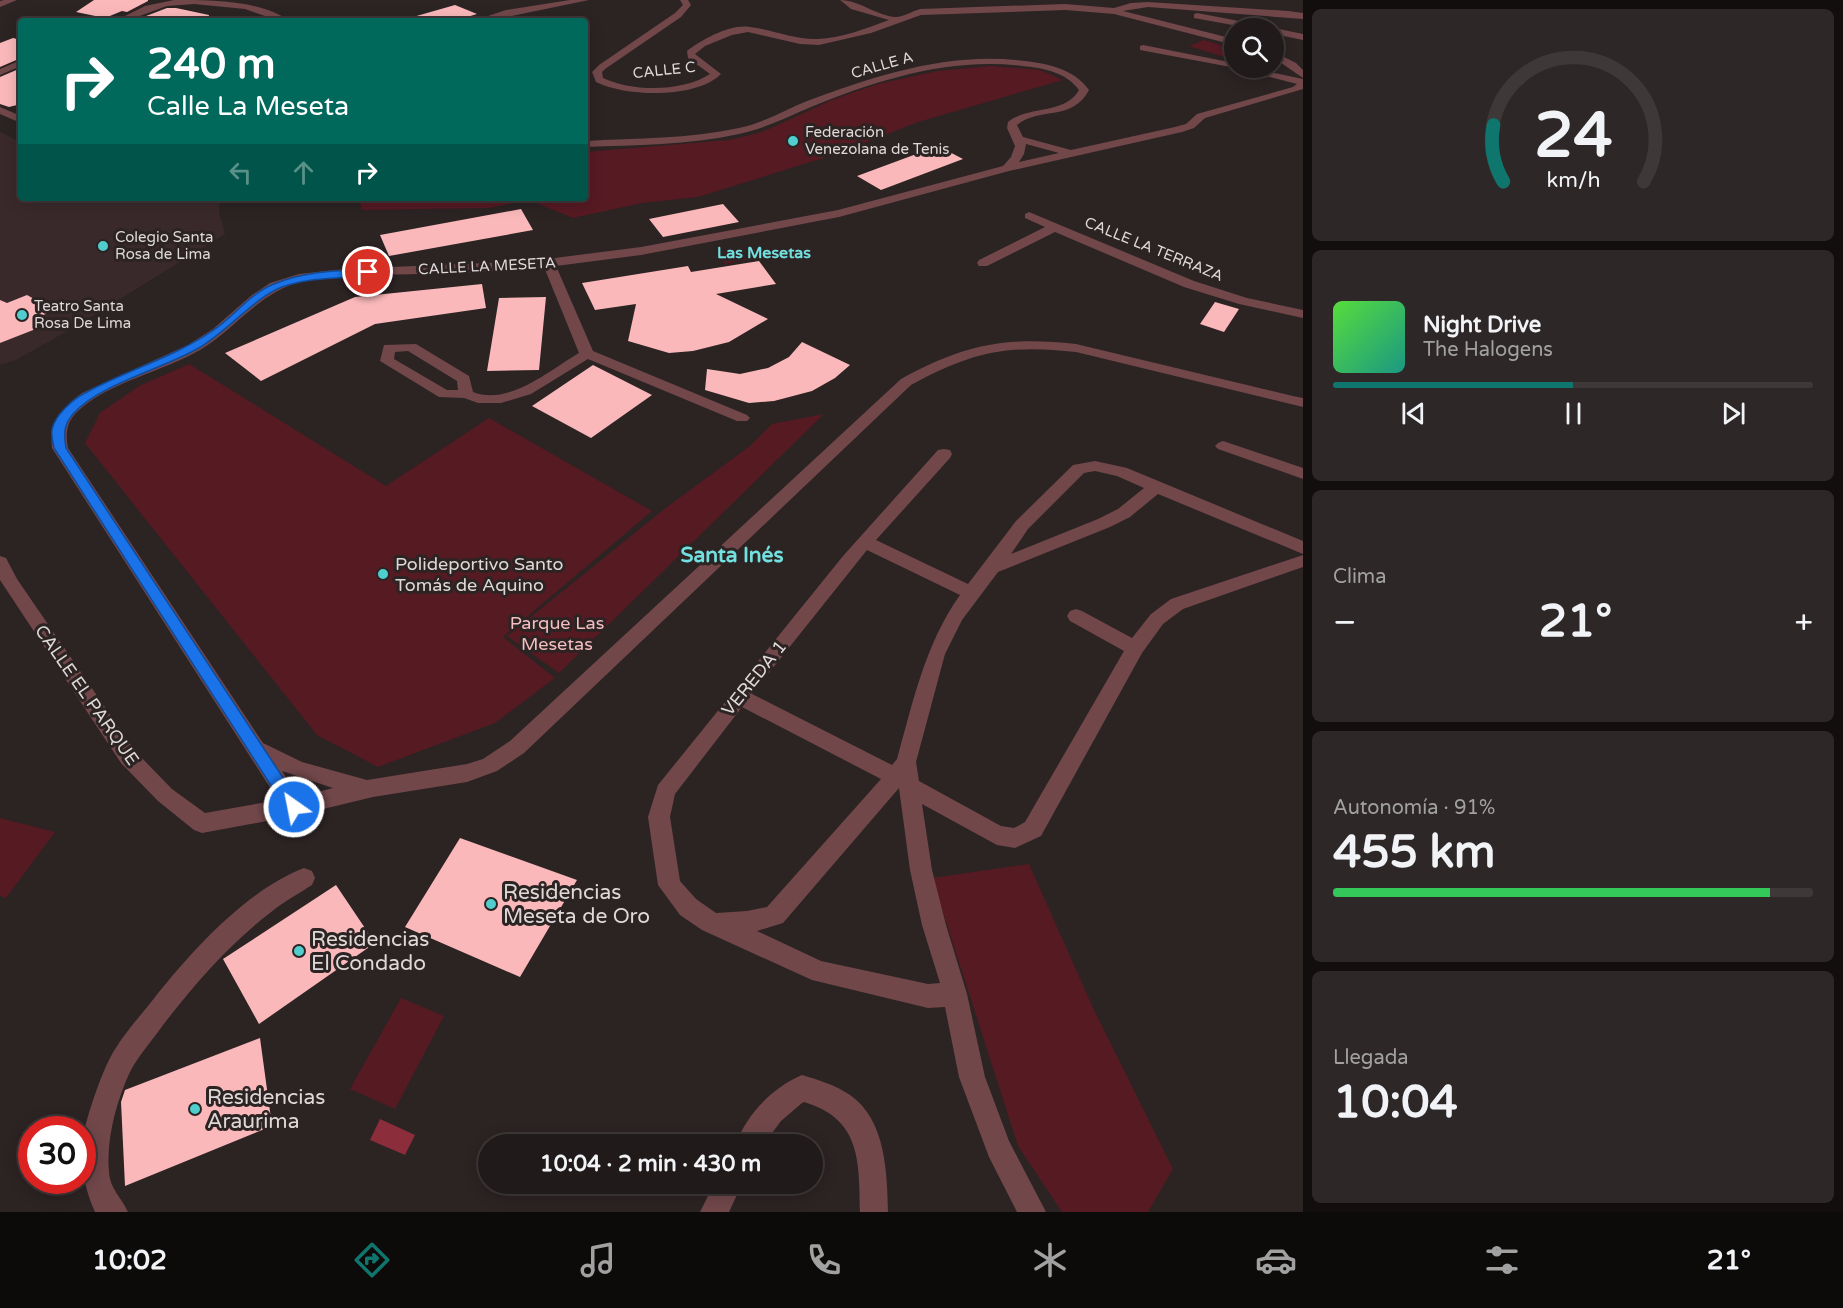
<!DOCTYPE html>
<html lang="es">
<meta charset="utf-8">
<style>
body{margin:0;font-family:"Varela Round",sans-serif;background:#2d2727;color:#f1f3f6;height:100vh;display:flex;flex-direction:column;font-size:22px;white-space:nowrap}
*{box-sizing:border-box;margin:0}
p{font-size:20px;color:#a2a1a2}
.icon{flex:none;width:33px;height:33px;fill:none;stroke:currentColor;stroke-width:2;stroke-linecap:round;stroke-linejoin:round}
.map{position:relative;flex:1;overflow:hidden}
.panel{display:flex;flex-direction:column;gap:9px;padding:9px;background:#120e0e;width:540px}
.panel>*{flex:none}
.top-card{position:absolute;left:18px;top:18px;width:570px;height:183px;border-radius:6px;box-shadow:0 3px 15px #0003,0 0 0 2px #3e3839;background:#00695c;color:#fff;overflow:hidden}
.buttons{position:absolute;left:1224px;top:18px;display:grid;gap:12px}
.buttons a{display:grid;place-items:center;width:60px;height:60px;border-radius:50%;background:#211a1a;box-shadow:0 3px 15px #0003,0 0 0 2px #3e3839;font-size:30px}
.speed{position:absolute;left:18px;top:1116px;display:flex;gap:12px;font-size:30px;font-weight:700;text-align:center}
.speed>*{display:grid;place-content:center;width:78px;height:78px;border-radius:50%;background:#211a1a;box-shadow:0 3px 15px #0003,0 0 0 2px #3e3839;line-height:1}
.speed .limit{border:9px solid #d22;background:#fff;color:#111}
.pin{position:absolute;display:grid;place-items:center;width:51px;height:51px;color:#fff;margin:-26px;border:3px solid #fff;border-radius:50%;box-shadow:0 2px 6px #0007}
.me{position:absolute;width:66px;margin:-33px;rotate:327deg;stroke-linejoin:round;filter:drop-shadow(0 0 4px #0008)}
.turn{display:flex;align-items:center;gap:21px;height:126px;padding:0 30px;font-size:27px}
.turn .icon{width:78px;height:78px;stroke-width:2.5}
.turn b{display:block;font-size:42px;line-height:51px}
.lanes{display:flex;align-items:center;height:57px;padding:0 30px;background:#0003;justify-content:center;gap:30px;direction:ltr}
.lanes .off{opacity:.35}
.big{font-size:45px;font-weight:800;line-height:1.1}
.panel .widget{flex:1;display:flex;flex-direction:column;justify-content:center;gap:9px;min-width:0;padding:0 21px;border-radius:9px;background:#2d2727}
.panel .dial{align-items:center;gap:0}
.dial svg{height:156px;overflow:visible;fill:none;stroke:#3e3839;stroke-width:7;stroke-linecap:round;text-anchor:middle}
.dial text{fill:#f1f3f6;stroke:none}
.song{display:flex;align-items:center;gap:18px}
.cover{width:72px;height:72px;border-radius:9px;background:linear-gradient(135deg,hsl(110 70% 55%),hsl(170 70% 35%))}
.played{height:6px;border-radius:3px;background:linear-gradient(90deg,#0f766e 50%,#3e3839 50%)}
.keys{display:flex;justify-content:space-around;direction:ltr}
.heat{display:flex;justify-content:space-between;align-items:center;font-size:33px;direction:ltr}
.charge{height:9px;border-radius:4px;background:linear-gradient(90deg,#34c759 91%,#3e3839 0)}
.trip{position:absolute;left:478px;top:1134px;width:345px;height:60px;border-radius:30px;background:#211a1a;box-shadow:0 3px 15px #0003,0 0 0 2px #3e3839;font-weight:800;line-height:60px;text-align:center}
.dock{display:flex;height:96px;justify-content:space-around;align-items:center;background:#0d0a0a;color:#a2a1a2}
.dock .icon{width:42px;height:42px}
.dock .current{color:#0f766e}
.dock b{font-size:27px;color:#f1f3f6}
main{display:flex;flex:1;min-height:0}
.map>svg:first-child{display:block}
.built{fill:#3a292a}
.green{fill:#561a23}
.water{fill:#8b2d3b}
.building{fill:#fab8bb}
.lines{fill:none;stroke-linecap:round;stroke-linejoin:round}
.minor{fill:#71474a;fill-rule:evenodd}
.route{fill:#1a73e8;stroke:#114b97;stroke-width:1.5}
.poi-dot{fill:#52cdcd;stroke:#2c2323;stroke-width:2}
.labels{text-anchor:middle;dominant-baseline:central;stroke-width:6;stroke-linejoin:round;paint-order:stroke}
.far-street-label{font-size:15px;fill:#dfd8d8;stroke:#2c2323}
.far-poi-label{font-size:15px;fill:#dfd8d8;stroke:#2c2323;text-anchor:start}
.far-neighbourhood-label{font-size:16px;font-weight:bold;fill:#73dfdf;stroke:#2c2323}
.poi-label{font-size:18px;fill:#dfd8d8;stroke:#2c2323;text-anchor:start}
.park-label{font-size:18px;fill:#f4bec0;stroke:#2c2323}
.street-label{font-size:18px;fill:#dfd8d8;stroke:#2c2323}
.quarter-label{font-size:21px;font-weight:bold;fill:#73dfdf;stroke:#2c2323}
.near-poi-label{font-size:21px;fill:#dfd8d8;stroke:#2c2323;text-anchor:start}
</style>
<main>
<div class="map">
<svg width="1303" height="1212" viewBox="0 0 1303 1212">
<rect width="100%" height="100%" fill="#2c2323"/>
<path class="built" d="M0,132l21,10v56h199l-1,14 6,22 -147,91 -62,35 -16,5z"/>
<path class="green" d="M1204,40l30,9v11l-45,-14z
M991,66l49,4 23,10 -145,42 -82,32 -138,43 -56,6 -69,15 -44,-18 -40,8 -128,2 -1,-12h225v-46l144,-12 33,-8 70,-32 46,-16 59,-13z
M754,247l8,10 -37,7 -8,-11z
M189,364l197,122 103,-68 163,93 -149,126 52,41 -60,45 -117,44 -61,-32 -232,-292 15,-30 39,-27z
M824,414l-265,259 -52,-37 160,-129 83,-61 22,-22z
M0,818l55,14 -49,66 -6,-2z
M1029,864l65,146 79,159 -25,43h-86l-44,-66 -86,-268z
M401,998l43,18 -49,93 -45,-20z"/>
<path class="water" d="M380,1119l35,16 -10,20 -35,-15z"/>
<path class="building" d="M94,0h54v1l-21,11 -5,-1 -17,7 -29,-6z
M455,5l22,9 -23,7h-40l-1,-4z
M167,8h9l33,7 -1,6h-75z
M13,38l8,2v18l-21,9v-24z
M21,68v36l-12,3 -9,-3v-27z
M938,146l25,13 -82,31 -24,-14z
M723,204l16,18 -76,15 -14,-18z
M521,209l12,21 -144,26 -9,-21z
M759,261l17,23 -60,10 52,25 -39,23 -36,9 -24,2 -41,-12 8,-37 -41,6 -13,-27 106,-17 3,6z
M482,284l4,24 -111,16 -114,57 -36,-28 130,-56z
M27,295l27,15 -19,9 11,6 -46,18v-43l7,3z
M546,297l-7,73 -52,1 12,-73z
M1215,302l24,7 -15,23 -24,-8z
M802,342l48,23 -15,13 -23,13 -38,10 -25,2 -44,-13 2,-21 33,5 28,-6 21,-11z
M593,365l59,30 -61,43 -59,-32z
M460,838l117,42 -57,97 -115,-50z
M336,885l39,58 -116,81 -36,-65z
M260,1038l12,88 -147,60 -4,-84 4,-12z"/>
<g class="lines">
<path class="minor" d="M4,0h13l-17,7v-6z
M174,0c34,0 89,0 115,21h-10l-34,-12 -51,-5 -27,2 -41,15h-11l30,-15z
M570,0h19l-102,21h-14l33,-11z
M680,0h8l3,5 -10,12 -76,52 -3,3 1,6c29,14 80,14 107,-4l-22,-16 -1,-7c16,-12 43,-27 63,-24 23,3 45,13 68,12 24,-1 49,-11 71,-19l-38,-11 -11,-9c19,0 37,16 56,17 7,0 17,-6 24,-8l145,-5 49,4 17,-5 17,-1 140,9 15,2v6l-155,-12 -25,4 111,28v6l-120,-31 -49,-4 -144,5 -50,18 -52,12 -19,-1 -52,-12 -16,3 -27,11 -10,8 26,20c-25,25 -95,23 -125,8l-4,-10 7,-7 76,-52 8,-8z
M1197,13l63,12 4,3h-15l-55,-10v-4z
M1273,28h1l29,6v6l-29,-6z
M1143,45l91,18v5h17l52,11v10l-98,29 -11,10 -12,4 -173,39 -170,46 -198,38 -85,11 37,85 154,64 3,3 -3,3h-10l-149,-62 -57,35 -30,9h-23l-14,-5 -25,-1 -59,-36 4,-16 32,-1 53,32 4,16c36,14 77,-22 106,-39l-35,-86c-55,7 -112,6 -167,8 -25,1 -53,1 -77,7 -40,10 -66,48 -100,68 -36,21 -93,33 -122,61 -11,10 -13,22 -10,37l195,295 39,19 65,18 100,-16 16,-5 27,-18 391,-362c63,-34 103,-43 175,-35l217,52 10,2v9l-227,-55c-69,-8 -104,0 -165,33l-387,368 -27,18 -30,11 -94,15 -79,19 -92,17 -8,-3 -36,-29 -37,-38 -121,-183v-24l6,2 11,21 118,172 37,38 33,24 73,-13 -226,-352c-3,-25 11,-41 30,-55l106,-48 25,-16 39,-34 18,-12 29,-9 45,-5 187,-8 110,-14 197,-37 165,-44 8,-9 4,-11 -8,-18 1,-6c21,-17 57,-7 71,-32 -13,-18 -36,-22 -57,-24 -72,-9 -145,14 -211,41 -24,10 -47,22 -72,27 -51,11 -103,11 -154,13v-6c51,-3 104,-2 154,-13 24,-5 46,-18 68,-27 70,-26 143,-50 218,-40 24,3 49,8 64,29 -17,32 -48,16 -72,35l6,12 48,13 104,-23 11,-3 11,-10 96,-27 4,-3 -61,-16 -96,-18v-4zM1026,144l33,9 -40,9 5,-8zM408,351l49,30 1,9h-11l-53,-31 1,-7zM282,771l51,17 -34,9z
M1274,52l22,11 7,7v8l-29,-20z
M21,60v6l-21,9v-6z
M0,107l21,9v7l-21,-9z
M1029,212l165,69 53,17 56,12v8l-64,-14 -55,-17 -129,-55 -68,34h-8l-2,-3 2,-3 66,-33 -20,-9v-4z
M1223,441l80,27v11l-85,-30 -3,-3 3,-3z
M944,449l6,1 2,4 -2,4 -74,82 92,44 48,-63 57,-56 22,-4 32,7 176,73v13l-145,-60 -28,23 -20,10 -112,45 -36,48 -17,34 -29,108 3,19 82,45 13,2 11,-6 99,-171 -54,-30 -3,-5 3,-5 6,-2 6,2 50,27 19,-24 20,-15 132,-44v12l-120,42 -20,15 -21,29 -101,183 -26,12 -18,-3 -75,-41 10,66 14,55 21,69 18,83 24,64 37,71h-29l-28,-55 -30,-80 -14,-70 -17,1 -116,-28 -110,-50 -22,-15 -22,-30 -10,-68 10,-32 185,-229 95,-106zM1095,471l22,5 27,12 -26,21 -20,10 -87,35 17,-25 56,-56zM867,550l93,45c-35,49 -47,107 -63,164l-5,6 -140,-71zM742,707l139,72 -114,128 -20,4 -31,2 -20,-14 -16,-18 -10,-64 5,-23zM899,788l11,82 12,55 18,58 -12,1 -107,-23 -64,-30 26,-8z
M304,868l8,3 3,7 -3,7c-14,9 -29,17 -42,28 -42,32 -75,71 -107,112 -11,16 -26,32 -34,49 -13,29 -23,66 -20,98 1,17 13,26 19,40h-33c-11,-25 -17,-53 -11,-80 4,-19 17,-57 26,-74 10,-19 24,-35 38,-52 39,-50 96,-115 156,-138z
M802,1075c17,5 33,10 48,20 36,25 37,78 38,117h-28c-1,-51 1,-93 -56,-110l-2,1 -21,18 -17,23h-28c10,-29 37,-57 66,-69z
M714,1184h28l-13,28h-29z"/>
</g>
<path class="route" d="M368,269l4,1v4c-31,6 -60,2 -90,13 -27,10 -56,46 -85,62 -35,20 -99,36 -124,65 -10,12 -9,20 -7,34l233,354 3,5 -3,5 -5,2 -6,-2 -234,-364c-1,-5 -3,-13 -2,-18 2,-14 21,-31 33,-37 41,-23 88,-35 127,-62 22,-14 38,-38 62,-47 30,-13 62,-13 94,-15z"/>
<g class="poi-dot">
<circle cx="793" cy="141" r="6"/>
<circle cx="103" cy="246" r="6"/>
<circle cx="22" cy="315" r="6"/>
<circle cx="383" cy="574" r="6"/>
<circle cx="491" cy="904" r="6"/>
<circle cx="299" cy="951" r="6"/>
<circle cx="195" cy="1109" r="6"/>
</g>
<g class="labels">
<g class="far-street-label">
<text transform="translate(882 65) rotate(-16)">CALLE A</text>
<text transform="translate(664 70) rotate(-6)">CALLE C</text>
<text transform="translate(1154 249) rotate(22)">CALLE LA TERRAZA</text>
<text transform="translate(487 266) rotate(-3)">CALLE LA MESETA</text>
</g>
<g class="far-poi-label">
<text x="805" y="132">Federación<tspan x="805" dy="17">Venezolana de Tenis</tspan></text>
<text x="115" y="237">Colegio Santa<tspan x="115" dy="17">Rosa de Lima</tspan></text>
<text x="34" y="306">Teatro Santa<tspan x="34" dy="17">Rosa De Lima</tspan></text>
</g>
<g class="far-neighbourhood-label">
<text x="764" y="253">Las Mesetas</text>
</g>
<g class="poi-label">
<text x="395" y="564">Polideportivo Santo<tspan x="395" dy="21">Tomás de Aquino</tspan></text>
</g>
<g class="park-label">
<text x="557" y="623">Parque Las<tspan x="557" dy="21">Mesetas</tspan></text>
</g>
<g class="street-label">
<text transform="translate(754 678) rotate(-51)">VEREDA 1</text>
<text transform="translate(87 695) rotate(55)">CALLE EL PARQUE</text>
</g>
<g class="quarter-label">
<text x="732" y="555">Santa Inés</text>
</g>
<g class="near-poi-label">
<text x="503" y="892">Residencias<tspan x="503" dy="24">Meseta de Oro</tspan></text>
<text x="311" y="939">Residencias<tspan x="311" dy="24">El Condado</tspan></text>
<text x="207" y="1097">Residencias<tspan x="207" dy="24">Araurima</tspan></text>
</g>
</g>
</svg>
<div class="buttons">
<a><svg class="icon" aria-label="search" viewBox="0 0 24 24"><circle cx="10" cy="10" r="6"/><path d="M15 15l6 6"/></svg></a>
</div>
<div class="speed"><div class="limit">30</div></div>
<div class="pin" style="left:368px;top:272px;background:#d93025"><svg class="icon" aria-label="arrive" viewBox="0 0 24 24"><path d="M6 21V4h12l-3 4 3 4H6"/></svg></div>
<svg class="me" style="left:294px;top:807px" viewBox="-20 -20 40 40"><circle r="17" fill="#1a73e8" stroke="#fff" stroke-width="3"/><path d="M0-11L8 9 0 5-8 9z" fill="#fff"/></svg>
<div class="trip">10:04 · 2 min · 430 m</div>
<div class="top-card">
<div class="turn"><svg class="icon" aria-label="right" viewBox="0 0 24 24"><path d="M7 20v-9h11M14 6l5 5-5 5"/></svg><div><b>240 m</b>Calle La Meseta</div></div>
<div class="lanes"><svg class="icon off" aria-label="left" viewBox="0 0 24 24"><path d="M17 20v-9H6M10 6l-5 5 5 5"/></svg><svg class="icon off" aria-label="ahead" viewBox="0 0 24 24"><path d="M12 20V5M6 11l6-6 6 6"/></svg><svg class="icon" aria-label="right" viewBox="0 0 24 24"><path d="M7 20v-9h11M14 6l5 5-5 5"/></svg></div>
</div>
</div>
<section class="panel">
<div class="widget dial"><svg viewBox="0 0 100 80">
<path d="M14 69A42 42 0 1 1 86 69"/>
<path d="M14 69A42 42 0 0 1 9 40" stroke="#0f766e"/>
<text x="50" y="56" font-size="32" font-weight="700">24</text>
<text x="50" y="72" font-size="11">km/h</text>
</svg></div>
<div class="widget">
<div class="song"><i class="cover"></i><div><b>Night Drive</b><p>The Halogens</p></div></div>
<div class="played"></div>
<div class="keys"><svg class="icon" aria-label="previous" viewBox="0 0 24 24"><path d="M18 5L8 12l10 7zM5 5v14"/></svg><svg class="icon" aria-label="pause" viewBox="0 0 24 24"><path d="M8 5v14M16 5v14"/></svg><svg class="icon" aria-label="next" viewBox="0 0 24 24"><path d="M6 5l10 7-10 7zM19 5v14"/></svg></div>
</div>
<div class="widget"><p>Clima</p>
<div class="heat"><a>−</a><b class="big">21°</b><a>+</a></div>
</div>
<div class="widget"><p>Autonomía · 91%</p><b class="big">455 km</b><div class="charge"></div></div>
<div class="widget"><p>Llegada</p><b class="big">10:04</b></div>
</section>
</main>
<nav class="dock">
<b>10:02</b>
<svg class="icon current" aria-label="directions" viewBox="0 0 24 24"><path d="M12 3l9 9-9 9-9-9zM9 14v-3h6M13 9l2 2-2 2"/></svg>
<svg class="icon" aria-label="music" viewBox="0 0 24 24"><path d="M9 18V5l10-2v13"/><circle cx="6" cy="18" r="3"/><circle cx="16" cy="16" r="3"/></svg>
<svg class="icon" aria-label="phone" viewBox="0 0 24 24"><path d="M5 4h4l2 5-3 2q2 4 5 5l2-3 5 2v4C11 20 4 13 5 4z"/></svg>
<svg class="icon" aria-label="climate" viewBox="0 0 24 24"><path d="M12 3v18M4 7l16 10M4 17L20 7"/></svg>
<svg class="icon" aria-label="car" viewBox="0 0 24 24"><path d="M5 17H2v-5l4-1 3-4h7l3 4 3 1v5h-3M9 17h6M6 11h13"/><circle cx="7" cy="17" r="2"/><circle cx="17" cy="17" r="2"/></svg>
<svg class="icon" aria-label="filters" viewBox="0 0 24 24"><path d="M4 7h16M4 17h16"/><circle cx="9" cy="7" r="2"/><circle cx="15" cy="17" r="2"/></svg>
<b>21°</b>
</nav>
